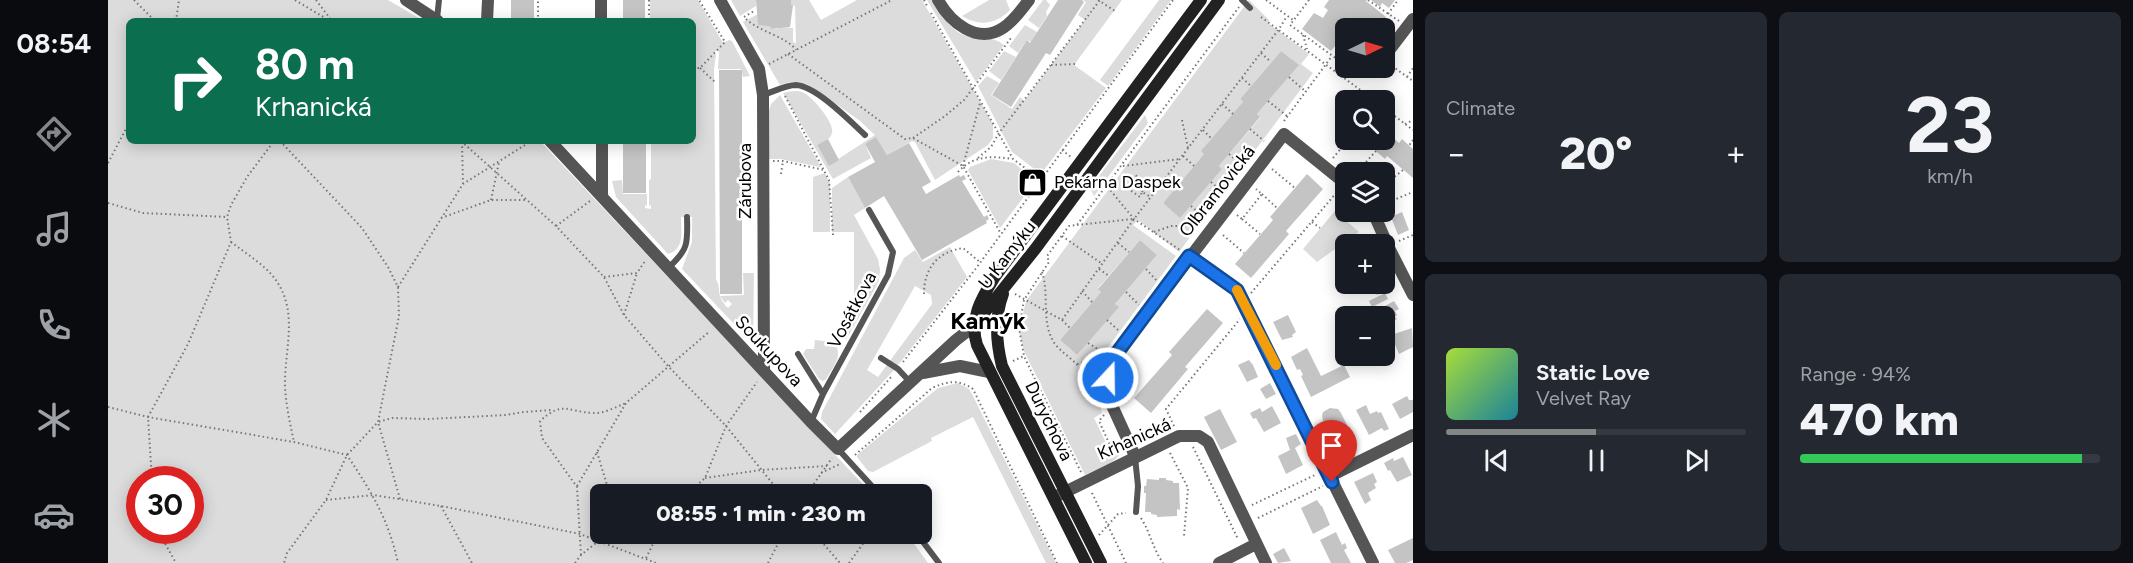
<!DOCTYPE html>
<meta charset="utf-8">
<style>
body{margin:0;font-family:Figtree,sans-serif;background:#242831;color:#f1f3f6;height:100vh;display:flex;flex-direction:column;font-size:22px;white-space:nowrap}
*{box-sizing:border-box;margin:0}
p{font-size:20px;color:#9ea1a6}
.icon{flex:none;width:33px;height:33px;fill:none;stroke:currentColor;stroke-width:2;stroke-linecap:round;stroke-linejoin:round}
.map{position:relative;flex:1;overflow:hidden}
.sheet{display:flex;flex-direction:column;gap:12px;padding:12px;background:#0d0f14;width:720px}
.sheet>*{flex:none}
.guide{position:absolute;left:18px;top:18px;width:570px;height:126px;border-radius:9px;box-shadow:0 3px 15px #0003;background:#0b6e4f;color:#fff;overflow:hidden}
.needle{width:39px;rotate:85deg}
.controls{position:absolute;left:1227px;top:18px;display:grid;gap:12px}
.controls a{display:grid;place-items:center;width:60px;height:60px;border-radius:9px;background:#171b24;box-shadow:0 3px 15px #0003;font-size:30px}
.speed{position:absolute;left:18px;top:466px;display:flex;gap:12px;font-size:30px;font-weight:700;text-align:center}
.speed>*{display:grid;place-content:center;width:78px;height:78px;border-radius:50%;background:#171b24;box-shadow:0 3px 15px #0003;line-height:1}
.speed .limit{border:9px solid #d22;background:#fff;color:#111}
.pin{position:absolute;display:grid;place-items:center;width:51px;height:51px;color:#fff;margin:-62px -26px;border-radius:50% 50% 50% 0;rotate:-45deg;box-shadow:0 0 6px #0007}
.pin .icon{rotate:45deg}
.me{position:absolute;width:66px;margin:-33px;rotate:21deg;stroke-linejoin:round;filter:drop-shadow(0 0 4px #0008)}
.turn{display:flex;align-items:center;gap:21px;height:126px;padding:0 30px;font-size:27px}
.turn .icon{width:78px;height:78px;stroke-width:2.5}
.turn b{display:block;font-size:42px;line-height:51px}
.big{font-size:45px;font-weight:800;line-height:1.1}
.sheet .tile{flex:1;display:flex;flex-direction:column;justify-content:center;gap:9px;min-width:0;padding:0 21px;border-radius:9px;background:#242831}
.sheet .dial{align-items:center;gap:0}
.dial b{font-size:78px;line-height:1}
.song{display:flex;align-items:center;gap:18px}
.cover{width:72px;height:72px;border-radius:9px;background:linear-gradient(135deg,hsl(80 70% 55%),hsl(190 70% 35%))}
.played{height:6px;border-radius:3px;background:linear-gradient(90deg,#858687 50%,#363941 50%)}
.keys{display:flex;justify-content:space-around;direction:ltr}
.heat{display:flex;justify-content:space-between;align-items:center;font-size:33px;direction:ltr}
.charge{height:9px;border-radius:4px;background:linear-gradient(90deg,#34c759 94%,#363941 0)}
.sheet .tiles{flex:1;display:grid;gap:12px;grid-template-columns:repeat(2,1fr)}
.trip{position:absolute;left:482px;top:484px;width:342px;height:60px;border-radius:9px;background:#171b24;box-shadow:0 3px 15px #0003;font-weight:800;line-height:60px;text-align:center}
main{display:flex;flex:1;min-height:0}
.tabs{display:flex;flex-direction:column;width:108px;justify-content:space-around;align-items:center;background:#090b0e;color:#9ea1a6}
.tabs .icon{width:42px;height:42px}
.tabs .active{color:#858687}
.tabs b{font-size:27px;color:#f1f3f6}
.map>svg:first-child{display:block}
.green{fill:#dcdcdc;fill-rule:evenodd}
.building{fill:#c4c4c4}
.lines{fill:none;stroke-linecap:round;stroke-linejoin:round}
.path{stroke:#777;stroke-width:2;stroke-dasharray:1.5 3;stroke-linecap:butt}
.lane{stroke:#555;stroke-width:6}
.street{stroke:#555;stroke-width:12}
.secondary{stroke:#222;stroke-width:12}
.route-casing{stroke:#114b97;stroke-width:15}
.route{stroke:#1a73e8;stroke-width:10}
.slow{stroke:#f59e0b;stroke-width:10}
.labels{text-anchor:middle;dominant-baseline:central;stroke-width:5;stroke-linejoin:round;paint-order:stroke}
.street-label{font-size:18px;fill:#000;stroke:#fff}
.poi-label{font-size:18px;fill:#000;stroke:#fff;text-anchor:start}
.district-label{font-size:24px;font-weight:bold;fill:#000;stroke:#fff}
</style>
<main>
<nav class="tabs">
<b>08:54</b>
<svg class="icon active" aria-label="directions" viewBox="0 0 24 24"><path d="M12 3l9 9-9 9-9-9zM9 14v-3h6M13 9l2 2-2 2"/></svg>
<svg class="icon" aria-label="music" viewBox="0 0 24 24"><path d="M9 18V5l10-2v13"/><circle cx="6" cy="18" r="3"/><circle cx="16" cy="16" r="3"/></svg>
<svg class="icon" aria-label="phone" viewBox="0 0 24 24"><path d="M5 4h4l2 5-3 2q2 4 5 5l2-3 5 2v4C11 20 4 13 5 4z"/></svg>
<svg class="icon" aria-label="climate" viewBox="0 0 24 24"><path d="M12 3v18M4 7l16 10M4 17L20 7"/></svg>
<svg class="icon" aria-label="car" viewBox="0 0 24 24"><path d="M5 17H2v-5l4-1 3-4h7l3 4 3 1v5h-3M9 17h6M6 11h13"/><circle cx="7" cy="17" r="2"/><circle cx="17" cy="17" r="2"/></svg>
</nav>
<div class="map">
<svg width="1305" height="563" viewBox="0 0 1305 563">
<rect width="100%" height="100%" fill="#fff"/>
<path class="green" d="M0,0h280l36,21h-295v120h411l333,354h-273v39h307l21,29h-820zM32,480h50v51h-50z
M542,0h48l25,43 6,-3 3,1 18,35 -7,1 -2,-8h-23l1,-17 -2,-2 -3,3 2,2 -2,14 2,210c6,11 -1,16 12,29l4,-4 -4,-4 -3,3 -5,-7 24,-1 -1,-22h11l-1,71 -71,-75 10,-27v-25h-11c0,15 4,32 -13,37l-52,-57 -4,-16 10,-1 1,14h24v12l-2,-1v3l6,1v-4l-2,1v-26l2,-1v-38h42v-120h-43z
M623,0h25v6l-16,10z
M683,0h18l12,20 36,-20h65l71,124v14l-5,7 -53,35 -20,-38 -3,-1 -25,14 -11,-17 -11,6 6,14 -38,21 -50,-86c7,-2 13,-3 19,-1 10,4 33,31 30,41 -2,7 -9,9 -15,12l12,20 46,-30 -15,-14 -49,-35c-12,-5 -20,-5 -31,-1l-37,-63 15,-8v11l13,2 1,2h6v-2l15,1v14l3,1 -1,-37 -4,-1z
M819,0h5c10,16 20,34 41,38 12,2 20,-2 31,7l-28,37z
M881,0h17l4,10c-14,14 -30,17 -48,6z
M935,0h3l4,5 -4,7 1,4 -8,12 -11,-8z
M975,0h39l-48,65 32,23 -65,86 -29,-22 -34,-66 9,-10 12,7 -8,12 21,14 8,-12 4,4 61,-81 -7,-5 8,-13z
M1051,0h12l-63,86 -8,-6z
M1141,0l20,20 -1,3 41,31 -8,10 12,9 -134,179 -41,-32 -5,5 43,31 -70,94c-11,21 -11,40 -4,63l-8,5 14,29 14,-6c4,20 -22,27 -37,34l-61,-124 -5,-20 7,-30zM1173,51l17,15 -41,48 3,4 -41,48 3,3 -42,48 -17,-14 41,-49 39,-52 -3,-3zM1032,240l17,15 -42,49 3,3 -41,48 -17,-15 41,-48 -3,-4z
M917,25l12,7 -6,10 -4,-2 -9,13 -9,-7z
M896,51l12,6 -15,23 -12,-9z
M672,95l41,72h-1l-39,-8h-12v-48l2,-7z
M1037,115l3,8 -54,73 -4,-8z
M883,159l23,4 22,18 -36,47 -32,-58 2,-3z
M717,173l5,10v49h-17v-55z
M740,177l17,31 -11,7 24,44 2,11 -1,10 -5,10 -28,50 -3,-3 1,-30 10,-2v-73h-22v-44z
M1227,211l24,21 -42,30 -14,-13z
M842,247l17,30 -72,92 -60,65 -14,-15 1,-7 82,-154 11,-8 8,12zM807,286l16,9 1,9 -54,73 -11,-7z
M707,340l18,2c12,12 0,25 -7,37l-3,2 -4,-2 -16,-25 3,-5h8z
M850,383l11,6 3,5 84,169h-10l-73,-146 -42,21 1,3 -59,31 -5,-1 -11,-14v-2l81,-67z"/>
<path class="building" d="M403,0h23v21h-23z
M515,0h22v21h-22z
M648,0h35v5h2l-3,22 -19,2v-2l-13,-2z
M950,0h24l2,2 -34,53 -4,-2 -35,54 -19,-12 35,-55 3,3z
M1221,0h38l-1,1 20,16 -9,11h-32l-3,4 4,3v16l-3,3 -8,-8 -4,5 -29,-22 12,-16 11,6 -2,-1 5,-8 -4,-3z
M1263,0h24l-6,8 -7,-5 -2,4z
M1173,51l18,14 -42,49 3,3 -41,49 3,3 -42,49 -17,-15 41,-49 -3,-3 42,-49 -3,-3z
M611,70h23v224h-22z
M1276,130l15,13 3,-4 11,10v29l-26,-22 -2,3 -22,-19h21z
M768,137l11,18 22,-12 22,39 -9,5 4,7 33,-19 1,2 4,-2 2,4 -4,2 22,36 3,-2 2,4 -3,2 1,2 -65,37 -38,-64 -19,12 -17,-31 27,-15 -10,-18z
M720,139l11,21 -10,6 -12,-21z
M515,141h23v52h-23z
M1199,174l16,15 -37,42 3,3 -38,44 -16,-14 38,-44 -3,-3z
M1294,212l7,18 -11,5 -7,-18z
M1032,240l17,15 -42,49 4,3 -42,48 -17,-15 41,-48 -3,-3z
M1276,272l3,4 3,-1 5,11 -18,9 -6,-11h13z
M1277,293l3,6 -16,8 -3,-6z
M1286,301l5,8 -4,2 2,4 -2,2 2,2 -7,4 -1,-3 -2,1 -3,-5h-2l-4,-6z
M1099,309l16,14 -38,44 3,2 -37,44 -17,-15 38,-43 -3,-3z
M1180,315l8,17 -4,3 1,2 -11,3 -9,-18z
M1304,328l1,19 -14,7 -8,-19z
M1199,348l14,28 23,-11 6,12 -39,20 -10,-21 2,-1 -3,-6 -3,1 -6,-13z
M1141,360l4,5 5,12 -11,5 -9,-17z
M1162,383l6,11 -10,5 -6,-10z
M1299,396l2,4h4v12l-13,7 -8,-15z
M1258,405l4,9 7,-3 1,2 3,-1 8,17 -5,2 -2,-3 -13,7 -13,-25z
M1164,406l9,17 -17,9 -8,-14 -3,1 -3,-6 10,-5 2,4z
M1222,408l8,1 3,4 14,28 -18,9 -5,-9 -4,2 -8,-16 4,-2 -2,-9 1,-4z
M1112,409l17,33 -16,8 -17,-33z
M1188,434l5,10 -6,4 8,17 -17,9 -8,-18 12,-6 -4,-12z
M1295,457l9,18 -15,7 -7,-12 -2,1 -4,-8 9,-5 1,3z
M1265,473l4,9 -3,2 2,4 -8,5 3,7 -6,4 -11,-22z
M1051,478h7v2l7,1v2h6l1,27 -3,-1v7l-20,1v-2l-6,-1v-2h-6l1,-19h-2v-7h2l1,-7 12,1z
M1209,500l4,6h1l8,19 -17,9 -12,-26z
M1228,532l6,13 3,-2 2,5 -3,2 7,13h-20l-11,-23z
M1305,538v22l-7,3h-11l-7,-13z
M1176,548l7,13 -13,2 -5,-9z"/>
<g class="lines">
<path class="path" d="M26,0l21,21
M187,0l35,21
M208,0l16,21
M541,0v21
M816,0l3,6
M990,0l17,11
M1158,0l27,20
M1201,0l-19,25 51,37 5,-6
M1260,0l31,21
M823,13l82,146 27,20
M1280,14l10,-14
M636,17l10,-6
M1153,17l113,83
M638,19c14,13 41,18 50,31
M68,21l3,-21
M430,21v-21
M1195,35l4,14
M1153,53l10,9
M680,54l117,85 8,-1 50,28 38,68
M661,64l123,-64
M943,65l24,-1
M1284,66l21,15
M585,68h7l25,-26 -26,-42
M592,68l15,14
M1181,77l16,14
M1299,77l6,-9
M1134,78l9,8
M677,96l44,84 4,55
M1160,101l19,15
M1114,104l11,10
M1276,108l29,22
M1074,120l6,28
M1176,121l48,-65
M1297,124l8,-4
M1142,129l14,12
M1095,130l9,9
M805,138l32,-22 19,-16 47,-62
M1305,140l-3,4 3,2
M172,141l82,87 26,39 10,20 1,29 -21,106 -31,33 -21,45 -39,53 -3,10
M353,141l95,85 31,33 17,18 20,38 44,51 58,60 56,69
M354,142l1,42
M954,150l9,7
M1121,154l16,14
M1075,156l11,10
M870,158l13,-11 8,-14 101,-133
M1225,158l15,-18
M665,161h10l41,9
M0,163l21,-40
M855,166l17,-63
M1015,166l57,-7
M1164,169l23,19
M850,172c15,-17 34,-16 55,-13
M1249,172l19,-21
M673,174l2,-13
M994,180l32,39 46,31
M1056,180l10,9
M1103,182l13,12
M1276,185l19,-15
M1034,192l5,-9 -12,-8 -8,13 13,9 2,-5 9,5
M1154,194l15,14
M383,200l8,-38
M0,203l35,10 84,4
M1276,204l29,-12
M1083,206l13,12
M1129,215l5,4 20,-25 -6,-5
M333,218l50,-18h34
M1134,219l18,15
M1204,222l8,6
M969,225l56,-6
M448,226l34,-25
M1046,232l17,-6h30
M1115,235l21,18
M954,236l39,27
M1291,241l14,-6
M123,242c13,10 29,20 40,32 30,34 13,74 14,113 1,18 5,37 9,55
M1010,243l11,9
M991,269l10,7
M1038,269l12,13
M934,272c8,24 -2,50 13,72 7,9 17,14 24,23 5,7 9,17 18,20
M496,277l33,-4 8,-12
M290,287l65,-103 62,-39 1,-4
M974,291l10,11
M1018,292l13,13
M1143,293l86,-101
M816,294c0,-25 13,-42 39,-46l18,15
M907,294l47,26 72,-101 145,-190 8,-13
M516,315l13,-42
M954,320l8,8
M999,320l11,10
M980,343l16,10
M905,361l11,-5
M795,362l74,-95 196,-267
M969,364l26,-7
M0,407l40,10 146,25 53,13c25,38 41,63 51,108
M752,412l32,-36
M996,415l-5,6 15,33
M1066,426l-8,-17 74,-90
M1085,447l45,92
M489,452l13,43
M1062,453l18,35 -4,48
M747,455l77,-67c16,-7 26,-9 41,1l84,174
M973,472l-50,-101 -7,-15 -5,-28 5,-28 25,-38 -2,-6 22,-30 8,-1 162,-218
M713,473l19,-9
M597,478l56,-8 66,-4
M44,480l-4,-63 40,-73 43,-102 -4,-25 4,-12 16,-28 27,-36
M469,486l49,-83 84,-72
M984,493l34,70
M578,495l19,-17 21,-52 31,-44
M698,495l26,-37
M292,499l-22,-77 14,-4 37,1 77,-4 18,-3 28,-2
M218,500l48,-5 67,11 139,28 76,29
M1144,505l65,-31
M333,506l31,57
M1033,518c10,16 11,29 22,45
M1150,518l65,-32
M53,531l2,9 13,23
M707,534l25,29
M991,535l19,-21 8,-1
M473,555l-4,-68 -35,-49 -2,-17c23,-21 28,-9 53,-8 10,1 23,-6 33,-10
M538,558l12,-24
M467,563l6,-8 26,-21
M660,563l15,-29
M741,563l21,-29"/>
<path class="lane" d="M1134,0l8,8
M329,19l2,-19
M655,95c10,-3 23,-10 33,-10 20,1 54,36 69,50
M560,268c20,-18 20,-24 19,-51
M690,354l25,40
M773,358l17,11 12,13
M703,422l12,-28 65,-119 5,-23 -24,-42
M730,449l42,46
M1027,457l3,29 -2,26
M809,534l22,29"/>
<path class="street" d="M298,0l32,21
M493,0v21
M612,0l39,69 4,26 1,276
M830,0c12,22 39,45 65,28 11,-7 18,-18 26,-28
M379,21l1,-21
M1276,57l29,-38
M442,141l261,281 27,27 118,-109 18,-14
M494,141v56
M1265,212l15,34 25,49
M1081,256l48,34 136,273
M815,373l37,-7 29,6
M1027,456l-25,-55 -2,-23 6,-21 170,-223 62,50
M1222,476l83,-41
M949,496l122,-60h20l9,6 58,121
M1111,563l37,-19"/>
<path class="secondary" d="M895,294c-9,24 -7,48 -1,72l99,197
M868,323l60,-75 183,-248
M978,563l-109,-218c-8,-26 4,-46 17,-67l207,-278"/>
</g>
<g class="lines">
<defs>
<path id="route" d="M1000,378l6,-21 75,-101 48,34 95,192"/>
</defs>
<use href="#route" class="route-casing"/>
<use href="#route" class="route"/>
<path class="slow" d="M1129,290l39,75"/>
</g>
<defs>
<symbol id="shop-square" viewBox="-11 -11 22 22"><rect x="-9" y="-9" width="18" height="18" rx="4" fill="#000" stroke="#fff"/><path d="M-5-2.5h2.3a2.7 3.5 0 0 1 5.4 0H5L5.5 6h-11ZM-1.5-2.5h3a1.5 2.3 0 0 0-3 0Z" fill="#fff"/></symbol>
</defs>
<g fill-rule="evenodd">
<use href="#shop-square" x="908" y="166" width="33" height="33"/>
</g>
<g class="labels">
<g class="street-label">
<text transform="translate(637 181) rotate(-90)">Zárubova</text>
<text transform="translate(1109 191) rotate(-52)">Olbramovická</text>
<text transform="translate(899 255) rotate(-52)">U Kamýku</text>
<text transform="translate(744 310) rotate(-62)">Vosátkova</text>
<text transform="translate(661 351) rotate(47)">Soukupova</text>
<text transform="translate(941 421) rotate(64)">Durychova</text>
<text transform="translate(1026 439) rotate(-24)">Krhanická</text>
</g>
<g class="poi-label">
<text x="946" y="182">Pekárna Daspek</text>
</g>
<g class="district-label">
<text x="880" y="320">Kamýk</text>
</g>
</g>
</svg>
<div class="controls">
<a><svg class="needle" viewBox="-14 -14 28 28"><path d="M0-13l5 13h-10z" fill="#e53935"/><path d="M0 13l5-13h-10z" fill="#9ea1a6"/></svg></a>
<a><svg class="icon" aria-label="search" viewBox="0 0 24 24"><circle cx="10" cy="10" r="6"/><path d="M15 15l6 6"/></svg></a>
<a><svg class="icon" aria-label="layers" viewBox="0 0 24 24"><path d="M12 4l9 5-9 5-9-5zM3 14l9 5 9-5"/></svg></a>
<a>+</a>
<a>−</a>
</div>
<div class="speed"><div class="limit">30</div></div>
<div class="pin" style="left:1224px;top:482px;background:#d93025"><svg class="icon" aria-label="arrive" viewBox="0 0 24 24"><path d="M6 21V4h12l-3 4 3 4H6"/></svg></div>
<svg class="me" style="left:1000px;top:378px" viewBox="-20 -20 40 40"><circle r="17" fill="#1a73e8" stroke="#fff" stroke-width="3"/><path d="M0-11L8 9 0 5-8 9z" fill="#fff"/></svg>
<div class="trip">08:55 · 1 min · 230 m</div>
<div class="guide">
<div class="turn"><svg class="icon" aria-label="right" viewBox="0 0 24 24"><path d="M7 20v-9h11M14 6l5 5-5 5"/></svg><div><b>80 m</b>Krhanická</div></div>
</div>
</div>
<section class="sheet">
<div class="tiles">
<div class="tile"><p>Climate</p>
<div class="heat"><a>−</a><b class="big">20°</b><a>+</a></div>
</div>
<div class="tile dial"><b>23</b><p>km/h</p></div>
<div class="tile">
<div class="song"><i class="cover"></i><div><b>Static Love</b><p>Velvet Ray</p></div></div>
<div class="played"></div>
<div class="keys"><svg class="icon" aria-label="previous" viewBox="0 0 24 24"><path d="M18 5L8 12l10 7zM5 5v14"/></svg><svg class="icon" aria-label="pause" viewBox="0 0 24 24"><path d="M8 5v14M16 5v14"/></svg><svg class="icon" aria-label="next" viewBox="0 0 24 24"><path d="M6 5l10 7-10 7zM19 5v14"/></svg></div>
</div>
<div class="tile"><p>Range · 94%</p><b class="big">470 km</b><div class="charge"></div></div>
</div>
</section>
</main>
